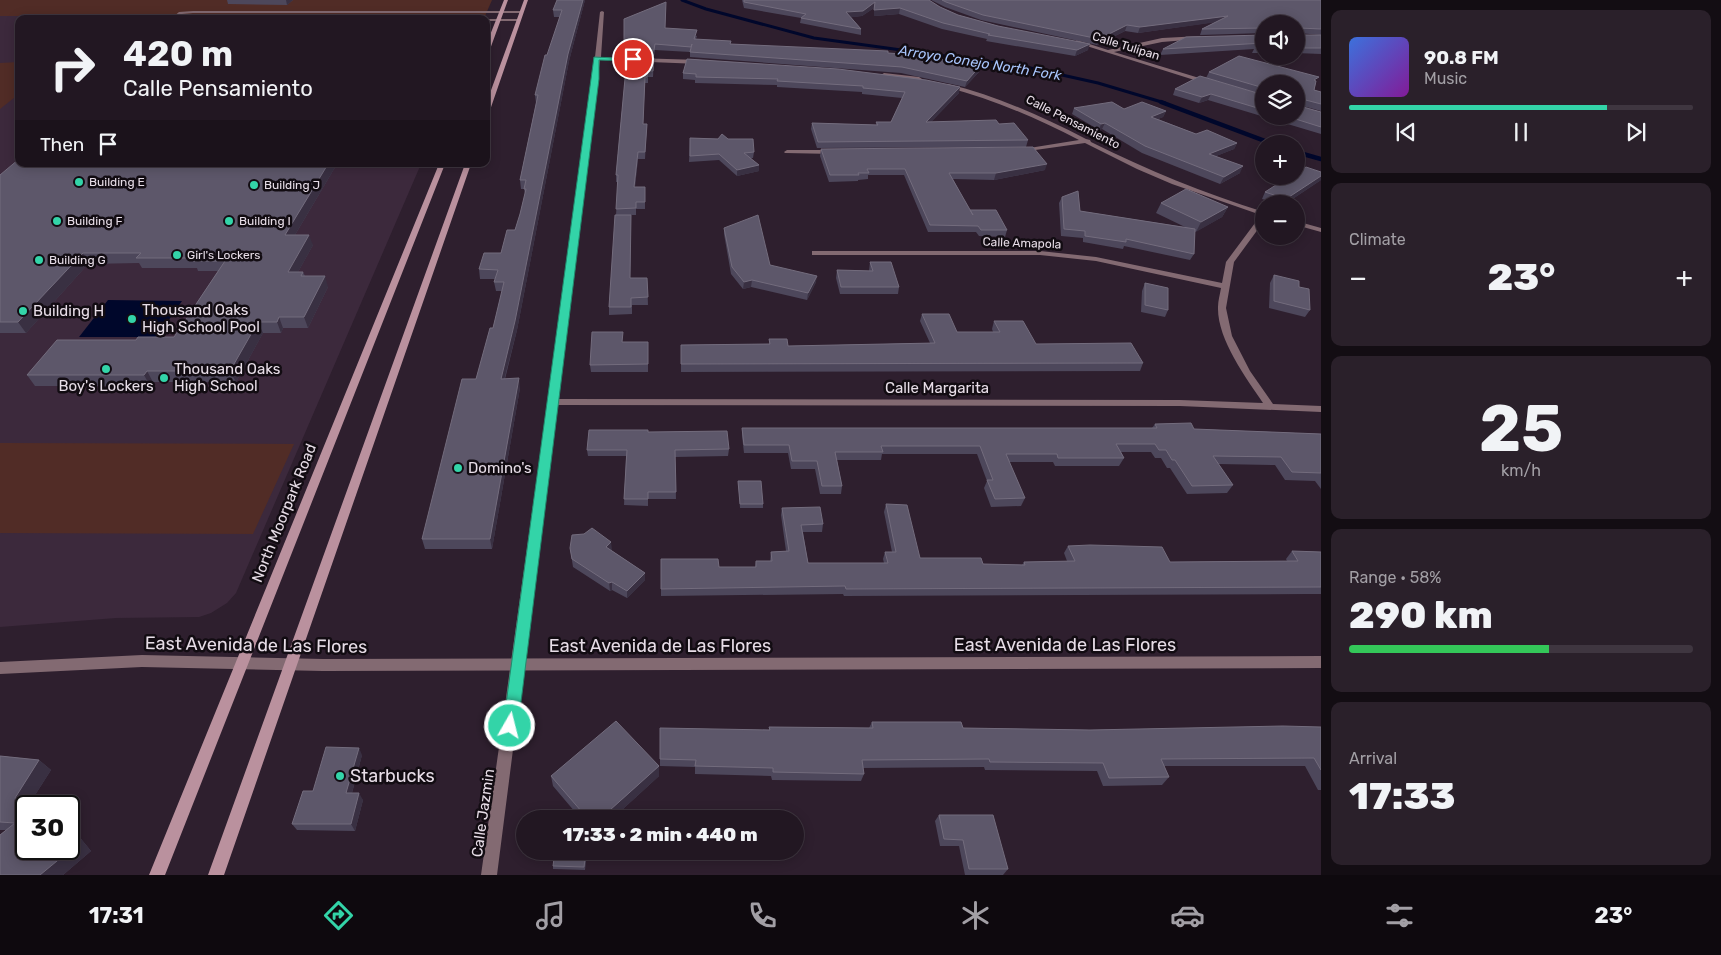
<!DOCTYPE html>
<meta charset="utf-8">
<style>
body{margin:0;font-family:Rubik,sans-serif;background:#2a202a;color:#f1f3f6;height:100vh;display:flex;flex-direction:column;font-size:19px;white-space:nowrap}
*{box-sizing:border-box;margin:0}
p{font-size:16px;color:#a29fa5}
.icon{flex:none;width:28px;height:28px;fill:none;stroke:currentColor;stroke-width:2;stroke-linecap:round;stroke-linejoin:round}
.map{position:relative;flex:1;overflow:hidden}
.side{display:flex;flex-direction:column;gap:10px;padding:10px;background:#130d13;width:400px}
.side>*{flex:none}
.hud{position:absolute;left:15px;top:15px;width:475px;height:152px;border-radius:10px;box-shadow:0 2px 12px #0003,0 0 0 1px #3f3640;background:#221722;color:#f1f3f6;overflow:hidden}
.fabs{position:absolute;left:1255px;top:15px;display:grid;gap:10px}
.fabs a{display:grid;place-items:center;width:50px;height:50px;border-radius:50%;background:#221722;box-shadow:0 2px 12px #0003,0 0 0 1px #3f3640;font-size:25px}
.speed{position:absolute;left:15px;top:795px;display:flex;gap:10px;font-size:25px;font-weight:700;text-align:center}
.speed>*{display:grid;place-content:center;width:65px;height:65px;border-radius:50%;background:#221722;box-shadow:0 2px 12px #0003,0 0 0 1px #3f3640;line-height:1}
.speed .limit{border:2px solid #111;border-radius:8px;background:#fff;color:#111}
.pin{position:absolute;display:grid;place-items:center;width:42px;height:42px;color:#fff;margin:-21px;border:2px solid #fff;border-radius:50%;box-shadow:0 1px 5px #0007}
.me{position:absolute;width:55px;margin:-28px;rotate:8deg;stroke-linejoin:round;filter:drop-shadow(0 0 4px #0008)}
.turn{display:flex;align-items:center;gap:18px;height:105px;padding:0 25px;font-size:22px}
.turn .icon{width:65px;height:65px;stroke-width:2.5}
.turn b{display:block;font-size:35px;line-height:42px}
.then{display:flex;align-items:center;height:48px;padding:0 25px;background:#0003;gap:10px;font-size:19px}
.big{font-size:38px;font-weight:800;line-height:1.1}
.side .tile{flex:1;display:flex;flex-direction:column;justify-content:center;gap:8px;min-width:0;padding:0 18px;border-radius:10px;background:#2a202a}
.side .dial{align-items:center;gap:0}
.dial b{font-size:65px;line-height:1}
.song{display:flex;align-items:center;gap:15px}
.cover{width:60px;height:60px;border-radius:8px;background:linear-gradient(135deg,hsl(220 70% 55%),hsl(290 70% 35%))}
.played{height:5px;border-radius:2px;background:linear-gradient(90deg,#33d4a8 75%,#3f3640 75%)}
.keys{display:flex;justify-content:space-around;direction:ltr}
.heat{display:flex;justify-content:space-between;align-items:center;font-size:28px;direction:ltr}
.charge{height:8px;border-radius:4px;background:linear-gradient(90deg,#34c759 58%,#3f3640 0)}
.trip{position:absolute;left:516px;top:810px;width:288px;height:50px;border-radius:25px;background:#221722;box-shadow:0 2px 12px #0003,0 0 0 1px #3f3640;font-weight:800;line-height:50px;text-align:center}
.tabs{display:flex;height:80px;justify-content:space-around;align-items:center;background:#0e090e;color:#a29fa5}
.tabs .icon{width:35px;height:35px}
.tabs .active{color:#33d4a8}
.tabs b{font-size:22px;color:#f1f3f6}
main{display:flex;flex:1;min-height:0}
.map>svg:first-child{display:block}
.built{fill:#3c293c}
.green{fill:#512c26}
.water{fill:#00072b}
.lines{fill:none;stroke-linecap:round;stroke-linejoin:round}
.stream-far1{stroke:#00072b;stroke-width:3}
.stream{stroke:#00072b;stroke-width:4.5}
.minor{fill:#836a72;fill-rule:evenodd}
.tertiary{fill:#836a72;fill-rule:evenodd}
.secondary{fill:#ba919e;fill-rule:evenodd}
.wall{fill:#4d475b}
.shaded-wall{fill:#393042}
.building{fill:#5d576a;stroke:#736c7d}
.route{fill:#33d4a8;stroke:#218a6d}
.poi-dot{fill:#33d4a8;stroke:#120c12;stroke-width:2}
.labels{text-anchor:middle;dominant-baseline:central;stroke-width:5;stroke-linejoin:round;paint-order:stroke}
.far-street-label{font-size:12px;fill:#e7dde7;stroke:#120c12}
.far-poi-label{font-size:12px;fill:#e7dde7;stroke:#120c12;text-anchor:start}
.far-water-label{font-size:14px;font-style:italic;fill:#a8c5fc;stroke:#120c12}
.poi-label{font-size:15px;fill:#e7dde7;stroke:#120c12;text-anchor:start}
.street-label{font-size:15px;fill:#e7dde7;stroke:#120c12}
.near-street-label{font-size:18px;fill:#e7dde7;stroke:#120c12}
.near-poi-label{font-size:18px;fill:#e7dde7;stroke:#120c12;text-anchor:start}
</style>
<main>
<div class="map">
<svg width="1321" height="875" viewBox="0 0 1321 875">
<rect width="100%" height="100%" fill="#2e1f2e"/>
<path class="built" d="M0,16h485l-1,3h-465v145h402l-185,429 -9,10 -16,10 -12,4 -83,1 -116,9z"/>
<path class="green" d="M0,0h492l-7,16h-485z
M19,62v32l-19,15v-46z
M0,443l294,1 -41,90 -253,-1z"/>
<path class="water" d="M108,300l74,1 -25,36h-78z"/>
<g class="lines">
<path class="stream-far1" d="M682,0l24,9 108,29 212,29 72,16 67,20"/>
<path class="stream" d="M1161,102l112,42
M1296,152l25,7"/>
<path class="minor" d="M193,11h328l2,1 -2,1h-328l-11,1 -4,3 2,2h-6l-1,-2 6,-5z
M602,11l2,1 -3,45 99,3 3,2 -3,2 -100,-4 -42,339 622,1 83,3c-17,-25 -46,-64 -45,-96 0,-6 2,-13 3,-19l-125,-27 -56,-6h-228v-4h228l56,6 126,26 4,-21 35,-47 -89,-31 -35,-15 -52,-26 -64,9v-2l2,-1 56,-9c-43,-22 -86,-41 -133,-53l-1,-1 3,-2c49,12 93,32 138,55l4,1 1,2c56,28 113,51 173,70v9l-30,41 -8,46 6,28 18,35 23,33 48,2v6l-141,-6 -623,-1 -60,470h-16l112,-796 2,-20 -2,-1 2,-1 5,-45z
M485,19h34l2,1 -2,1h-33z
M1201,36l-2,3 -37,3 -48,10 95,29v2l-2,1 -133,-42 3,-2 31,10 54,-12z
M884,73l35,4 3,2 -3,2 -37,-5 -1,-1z
M787,150h47l3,2 -3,2 -49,-1 -1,-1z
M1296,221l25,7v4l-25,-7z"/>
<path class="tertiary" d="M142,655l181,4 998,-3v12l-998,3 -181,-4 -142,7v-12z"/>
<path class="secondary" d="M504,0h4l-19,52 -3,2v-9z
M524,0h4l-39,113 -3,2v-11z
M439,164h6l-280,711h-16z
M465,164h6l-247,711h-16z"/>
</g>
<path class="wall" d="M227,0h66l-6,5 -59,-1z
M585,0l-16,61 -52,269 -12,49 15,9 -28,161h-67l-3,-10 71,-211 9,-37h-6l-2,-9 1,-3h-15l-1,-10 22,-16 14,-23 5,-16 5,-20 -1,-5h-3l-1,-9 16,-77 -1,-8 25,-78h-6l-1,-7z
M742,0h187l11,7 18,8 130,35 -13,6 -89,-15 1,-2 -45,-10 -43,-15 -25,2v-8l-12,8 -11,1 10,12v6l-61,-12 1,-5 -57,-10z
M931,0h390v35l-23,-2 -1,2h24v19l-25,-1v-29h-32v9l-64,2 2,-6 13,-7 -77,11 -13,-2 -28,14 -116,-25 -36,-13z
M666,7l-1,21 32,8 -1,3 35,5 157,9 91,19 -14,15 -64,-14 -211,-16v-5l-35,-2 -1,6h-26v-7h-4v-30z
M1264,35v18h-12l2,-4 -94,6 3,-6z
M627,57l27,1 -1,19h-5v6h-3l-2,41h4l-2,35h-7l-3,28h10v22h-9v6h-5l-1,63h17l1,27h-16v9l-23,1v-8l7,-92 2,-33h-2v-7z
M687,59l272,34 -28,29 68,2 29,16 -2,7 -209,1 -6,-19 1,-6 64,2v-3h15l11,-24 -40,-4v-2l-85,-5v-2l-82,-2v-3l-12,-1v-6z
M1209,72l107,11 -2,7 7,2v19l-22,-6 22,7v22l-113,-34 -9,3 -26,-8 2,-6 89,6v21h32l-32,-32v11l-58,-17z
M1074,108l50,1 42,2 -3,6 -5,2 38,15 41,9 -3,6 -18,7 24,17 -20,11 -78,-31 -40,-24 -3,1 -27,-16z
M690,138l38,1 26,13 -1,6h-2l8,13 -22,5 -18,-16 -30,2z
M821,149l224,21 -51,10 -41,-1 17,32 37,19 -2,7 -26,-1 -3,-4h-48l-24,-57h-36v4l-10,1v1l-29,1 -9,-26z
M19,164h318l-42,71 18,10 -15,27h5l2,4 23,11 -20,41h-25l-2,5h-18l-27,49h-83l-3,4h-115l-8,-11 109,-35 38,-3 44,-66h-20l-1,-3h-55l-3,-5 -51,1 -62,69h-26v-158z
M1321,180l-36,24h-6l-17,-5 3,-7z
M1062,197l18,14 105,16 -29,-14 5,-10 67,4 -6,10 -27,15 -1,22 -4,6 -66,-14 -1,3 -40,-7v-4l-22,-2 -2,-33z
M724,228l46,37 46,17 -9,18 -56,-13 -8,2 -12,-15 -7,-40z
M870,262l29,25 -1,7h-58l-4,-16 1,-8 32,1z
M1274,275l25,12 11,23 -5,7 -36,-9 1,-25z
M1145,283l23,27 -3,7 -24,-5 1,-21z
M922,314l35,18h36l-1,-3 2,-8 42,23 107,19 -3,8 -459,1v-27l88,-1v-5l19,7 142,-3 -10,-22z
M623,342h25v30h-57l-1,-7z
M1155,424l39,5 127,5v55l-6,-8 -30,-1 -10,-15 -57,-1 15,21 -6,8 -40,1 -17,-26h-3l-6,-10h-6l-4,-6h-30l3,6 -5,8h-64l-2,-4h-44l16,36 -4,8 -30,1 -7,-19 3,-7 -10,-27h-95l-1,6h-44l5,26 -1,8h-21l-5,-25h-24l-3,-16h-44l-2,-17v-8h410z
M648,432l81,17 -1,7 -53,1 1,42h-28v7l-24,-1 2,-49h-38l-1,-6z
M738,481l25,23v4h-23z
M886,504l34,54 63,6 39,1 2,-3 43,-1 -3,-8 4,-7 102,16 117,-1 -1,-2 6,-8 29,1v42h-14l-463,2 -1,-2 -182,2v-37l58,8h36l1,-6h14l1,-9 15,-1 -5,-36 1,-7 41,16 -1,8h-19l5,31h76l-1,-4 2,-7h7l-8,-40z
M611,542v8l34,23v7l-18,18 -15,-8 -2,1 -37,-24 -3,-19z
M872,722l91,6 127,2 231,-3v63h-3l-13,-24h-141l5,11 -7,8 -59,1 -6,-15 -112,-1 -1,-3 -121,1 1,6 -3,7 -89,-1 -1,-4 -76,-2v-7l-35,-1v-38l109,2v-3l100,1z
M362,755l-10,38 11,7 -8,31 -58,-1 -5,-6 21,-33z
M0,756l39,4 12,10 -23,36h-2v43h43v-24l3,3 19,23 -28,24h-63v-40l6,-5h-6z
M659,766v10l-47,43h-31l-28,-33 -2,-10z
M939,815l69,54 -5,6h-38l-6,-29h-19l-5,-25z
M587,851l-2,19 -32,-1v-3z"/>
<path class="shaded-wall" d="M286,0h7l-6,5z
M583,0h2l-16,61 -52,269 -15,58 -1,-9 67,-325z
M875,2l-1,6 -12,8 -17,2 1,-6z
M900,8l-1,6 -25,2v-6z
M1228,16l-3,5 -87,12 2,-6z
M1127,25l-2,6 -28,14 2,-6z
M1090,44l-2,6 -13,6 2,-6z
M980,66l-1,6 -14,15 2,-6z
M960,87l-1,6 -35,36 2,-7z
M1211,94l-3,6 -9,3 3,-6z
M1166,111l-3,6 -14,6 2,-6z
M1105,123l-3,6 -3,1 2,-6z
M1237,143l-3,6 -28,11 3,-6z
M638,152v7l-4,35v-7z
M328,164h9l-48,81 -4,-10z
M1047,164l-2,6 -51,10 2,-7z
M759,165v6l-22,5v-6z
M1243,166l-3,7 -20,11 4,-7z
M1321,176v4l-36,24h-2l3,-5z
M1228,207l-6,10 -26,15 5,-10z
M309,235l4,10 -21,38 -4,-11z
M83,253l5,11 -62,69 -8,-11z
M325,276l3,11 -20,41 -4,-11z
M817,276l-1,6 -9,18 1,-7z
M752,280l-1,7 -8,2 1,-7z
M279,317l4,11 -2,5 -4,-11z
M258,322l5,11 -27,49 -6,-11z
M147,371l6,11 -3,4 -6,-11z
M519,378l1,10 -28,161 -2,-10z
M611,542l1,8 -5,5 -1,-8z
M645,573v7l-18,18v-7z
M612,582v8l-2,1 -1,-8z
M359,748l3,7 -12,45 -4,-7z
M39,760l12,10 -23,36h-2v5l-11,-13z
M659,766v10l-47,43h-12z
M359,793l4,7 -8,31 -4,-7z
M69,825l3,3 19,23 -28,24h-23l29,-46z"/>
<path class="building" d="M557,0h26l-15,54 -53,267 -14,58 18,-1 -29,161h-68l40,-160h14l14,-51h3l11,-46h-10l4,-12 -19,-1 5,-16h17l6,-23h8l5,-16 6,-25h-2l2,-9h-6l18,-85h-3l10,-40h2l15,-45h-9z
M744,0h185l11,7 18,8 40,11 92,18 -13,6 -89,-15 2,-1 -47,-11 -43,-15 -26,2 1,-8 -12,9 -17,1 15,17 -60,-11 5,-4 -62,-12z
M942,0h379v29l-22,-1 -2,7h24v13h-25v-24h-32v4l-62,1 26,-13 -88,11 -13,-2 -28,14 -116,-24 -37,-13z
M666,2l-1,26 32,2 -3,9 37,2 -1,3 158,7v2l28,2 64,11 -13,15 -65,-14 -212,-15 2,-8 -1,3 -36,-3 -1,6h-26l1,-7h-5v-24z
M1264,35v12h-9l8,-4 -100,6 23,-12z
M1239,56l80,21 -5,3 2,1 -2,9 7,2v12l-23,-6 1,8 22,6v15l-35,-11h10v-32h-32v4l-55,-16z
M627,57l27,1 -1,13h-5l-1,6h-2l-2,47h4l-2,28h-7l-4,35h11v15h-9v6l-20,1 2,-34h-2z
M687,59l151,10 88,11 34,7 -34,35 70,-2 3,4 15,-1 14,17 -210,2 -6,-19 66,2 -2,-3h15l14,-30 -42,-4v-2l-86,-5 1,-2 -82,-2v-3l-13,-1z
M1200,76l64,19v15l-53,-16 -9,3 -27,-8z
M1112,102l12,7 18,-7 24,9 -15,6 45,17 11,-4 30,13 -28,11 34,12 -19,11 -79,-31 -40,-23 -4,1 -27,-16z
M722,134l6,5h25l1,13 -10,1 15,12 -22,5 -18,-16 -29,2v-18l28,1z
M1033,147l14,17 -51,9h-47l24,42 -3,-5h26l11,20h-26l-3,-4 -48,-1 -25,-56h-38l2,4h-11l1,2h-29l-9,-26z
M19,159v5h309l-43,71h24l-21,37h15l-2,4h24l-21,41h-25l-2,5h-19l-28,49h-83l-3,4h-117l30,-35h79l2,-3h36l51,-76h-32l3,-3h-60l5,-5h-58l-65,69h-18v-147z
M1306,167l15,5v4l-35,23 -21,-7 25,-16h6v-3z
M1186,189l42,18 -27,15 -40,-19z
M1078,191l2,20 115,18 -1,25 -68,-15v3l-41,-6v-5l-21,-2 -2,-32z
M615,215h16l-1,63h17l1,19 -17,1v9h-22z
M758,215l12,50 47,11 -9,17 -56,-13 -8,2 -12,-15 -8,-39z
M870,262h21l8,25h-58l-4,-17 36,1z
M1274,275l25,6v6l10,2 1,21 -36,-9z
M1145,283l23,5v22l-23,-5z
M922,314h27l8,18h43l-6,-11h29l13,23 95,-1 12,20 -462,1v-19l89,-1 -1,-5h18l1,7 147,-3z
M592,332h31l-1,10h26v22l-58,1z
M1191,423l3,6 127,5v39l-29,-1 -11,-15 -68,-1 20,29 -41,1 -17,-26h-3l-6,-10h-7l-4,-6h-39l8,14h-66l-1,-4h-51l19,44 -30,1 -8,-19h6l-13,-34h-99l2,6h-48l7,34h-20l-5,-25h-25l-3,-16h-45l-2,-17h415l-2,-4z
M589,430h59v2l79,-1 2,18 -54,1 1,42h-28v7h-24l3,-49h-40z
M738,481h23l2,23h-23z
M886,504l21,1 13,53h61l2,6 42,1 -1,-3 51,-1 -7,-15 22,-1 72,2 8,15 128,-1 -6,-10 29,1v35l-475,2 -1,-3 -184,3v-30h57l1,8h37v-6h16l-1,-9 18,-1 -7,-43 38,-1 3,17 -22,1 7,38h80l-3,-11h11z
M592,528l19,14 -5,5 39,26 -18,18 -15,-9 -3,1 -37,-24 -2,-11 2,-13 12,-1z
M616,721l43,45 -59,53h-12l-37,-43z
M872,722h89l2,6 127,2 193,-4 38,1v43l-7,-12 -153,1 8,18 -60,1 -6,-15 -113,-1 -1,-3 -127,1 2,14 -91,-2v-4l-78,-2 1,-6 -36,-1v-31l110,2 -1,-3 104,1z
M326,747l33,1 -13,45h13l-8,31h-59l11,-33h10z
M0,756l39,4 -24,38 11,13v38h43v-20l11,13 -40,33h-40v-40l15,-12 -15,-1z
M939,815h54l15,54h-39l-6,-29 -19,-1z
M555,851h31l-2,16 -31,-1z"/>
<path class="route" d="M594,57l42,2 -3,2 -34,-1v19l-81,647 -2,5 -6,2 -5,-2 -2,-5z"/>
<g class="poi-dot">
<circle cx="79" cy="182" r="5"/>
<circle cx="254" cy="185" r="5"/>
<circle cx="57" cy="221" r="5"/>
<circle cx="229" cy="221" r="5"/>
<circle cx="177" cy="255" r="5"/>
<circle cx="39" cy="260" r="5"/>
<circle cx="23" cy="311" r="5"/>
<circle cx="132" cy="319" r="5"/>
<circle cx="106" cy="369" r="5"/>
<circle cx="164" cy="378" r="5"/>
<circle cx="458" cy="468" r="5"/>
<circle cx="340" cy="776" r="5"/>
</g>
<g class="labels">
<g class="far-street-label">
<text transform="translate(1126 46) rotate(17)">Calle Tulipan</text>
<text transform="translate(1073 122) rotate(27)">Calle Pensamiento</text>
<text transform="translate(1022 243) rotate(2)">Calle Amapola</text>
</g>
<g class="far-poi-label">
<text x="89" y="182">Building E</text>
<text x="264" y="185">Building J</text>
<text x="67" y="221">Building F</text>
<text x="239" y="221">Building I</text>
<text x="187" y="255">Girl's Lockers</text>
<text x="49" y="260">Building G</text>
</g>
<g class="far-water-label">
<text transform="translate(980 63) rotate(9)">Arroyo Conejo North Fork</text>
</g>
<g class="poi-label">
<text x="142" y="310">Thousand Oaks<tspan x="142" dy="17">High School Pool</tspan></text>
<text x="33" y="311">Building H</text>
<text x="174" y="369">Thousand Oaks<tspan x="174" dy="17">High School</tspan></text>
<text x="106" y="386" text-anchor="middle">Boy's Lockers</text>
<text x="468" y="468">Domino's</text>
</g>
<g class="street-label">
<text x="937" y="388">Calle Margarita</text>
<text transform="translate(284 513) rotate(-68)">North Moorpark Road</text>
<text transform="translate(483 813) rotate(-82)">Calle Jazmin</text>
</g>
<g class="near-street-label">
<text transform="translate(256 645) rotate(1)">East Avenida de Las Flores</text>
<text x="1065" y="645">East Avenida de Las Flores</text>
<text x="660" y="646">East Avenida de Las Flores</text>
</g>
<g class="near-poi-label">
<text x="350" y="776">Starbucks</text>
</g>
</g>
</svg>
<div class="fabs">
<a><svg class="icon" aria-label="sound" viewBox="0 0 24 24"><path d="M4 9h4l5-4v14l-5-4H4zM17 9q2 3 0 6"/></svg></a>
<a><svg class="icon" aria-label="layers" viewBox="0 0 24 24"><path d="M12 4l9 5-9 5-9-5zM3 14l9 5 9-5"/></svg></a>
<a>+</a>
<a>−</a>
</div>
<div class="speed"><div class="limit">30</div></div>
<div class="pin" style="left:633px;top:59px;background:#d93025"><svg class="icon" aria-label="arrive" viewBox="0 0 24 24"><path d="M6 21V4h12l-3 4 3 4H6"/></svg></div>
<svg class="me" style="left:510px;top:726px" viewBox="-20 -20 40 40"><circle r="17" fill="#33d4a8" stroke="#fff" stroke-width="3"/><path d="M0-11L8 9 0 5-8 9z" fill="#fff"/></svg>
<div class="trip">17:33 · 2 min · 440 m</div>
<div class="hud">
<div class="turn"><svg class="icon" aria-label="right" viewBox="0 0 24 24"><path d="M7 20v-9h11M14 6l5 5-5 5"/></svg><div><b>420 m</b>Calle Pensamiento</div></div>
<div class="then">Then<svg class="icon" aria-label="arrive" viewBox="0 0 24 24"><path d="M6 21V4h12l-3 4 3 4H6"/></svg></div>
</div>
</div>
<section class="side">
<div class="tile">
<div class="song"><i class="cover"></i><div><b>90.8 FM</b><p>Music</p></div></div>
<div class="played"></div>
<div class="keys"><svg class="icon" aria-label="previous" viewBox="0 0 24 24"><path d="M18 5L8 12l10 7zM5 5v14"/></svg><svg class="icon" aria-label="pause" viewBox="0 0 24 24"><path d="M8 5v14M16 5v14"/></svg><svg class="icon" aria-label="next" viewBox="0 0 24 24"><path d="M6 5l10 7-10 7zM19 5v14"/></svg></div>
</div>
<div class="tile"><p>Climate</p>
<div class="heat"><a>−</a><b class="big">23°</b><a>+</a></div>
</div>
<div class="tile dial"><b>25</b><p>km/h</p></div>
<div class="tile"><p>Range · 58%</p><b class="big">290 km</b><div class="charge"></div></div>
<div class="tile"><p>Arrival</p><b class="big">17:33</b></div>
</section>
</main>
<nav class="tabs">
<b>17:31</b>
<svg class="icon active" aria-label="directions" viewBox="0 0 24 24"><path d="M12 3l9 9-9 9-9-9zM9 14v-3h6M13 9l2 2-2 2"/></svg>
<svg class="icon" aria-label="music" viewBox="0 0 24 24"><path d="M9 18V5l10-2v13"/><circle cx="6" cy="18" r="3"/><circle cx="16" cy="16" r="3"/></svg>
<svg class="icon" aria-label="phone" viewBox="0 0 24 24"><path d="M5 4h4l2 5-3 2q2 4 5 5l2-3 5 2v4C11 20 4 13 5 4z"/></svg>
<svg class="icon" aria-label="climate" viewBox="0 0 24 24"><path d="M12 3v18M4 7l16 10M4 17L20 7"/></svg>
<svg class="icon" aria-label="car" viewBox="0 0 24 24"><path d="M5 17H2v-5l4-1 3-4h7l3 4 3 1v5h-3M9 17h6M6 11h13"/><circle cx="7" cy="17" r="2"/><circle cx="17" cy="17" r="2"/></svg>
<svg class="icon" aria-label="filters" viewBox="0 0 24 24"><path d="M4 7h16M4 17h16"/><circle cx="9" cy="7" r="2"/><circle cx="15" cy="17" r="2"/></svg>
<b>23°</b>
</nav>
